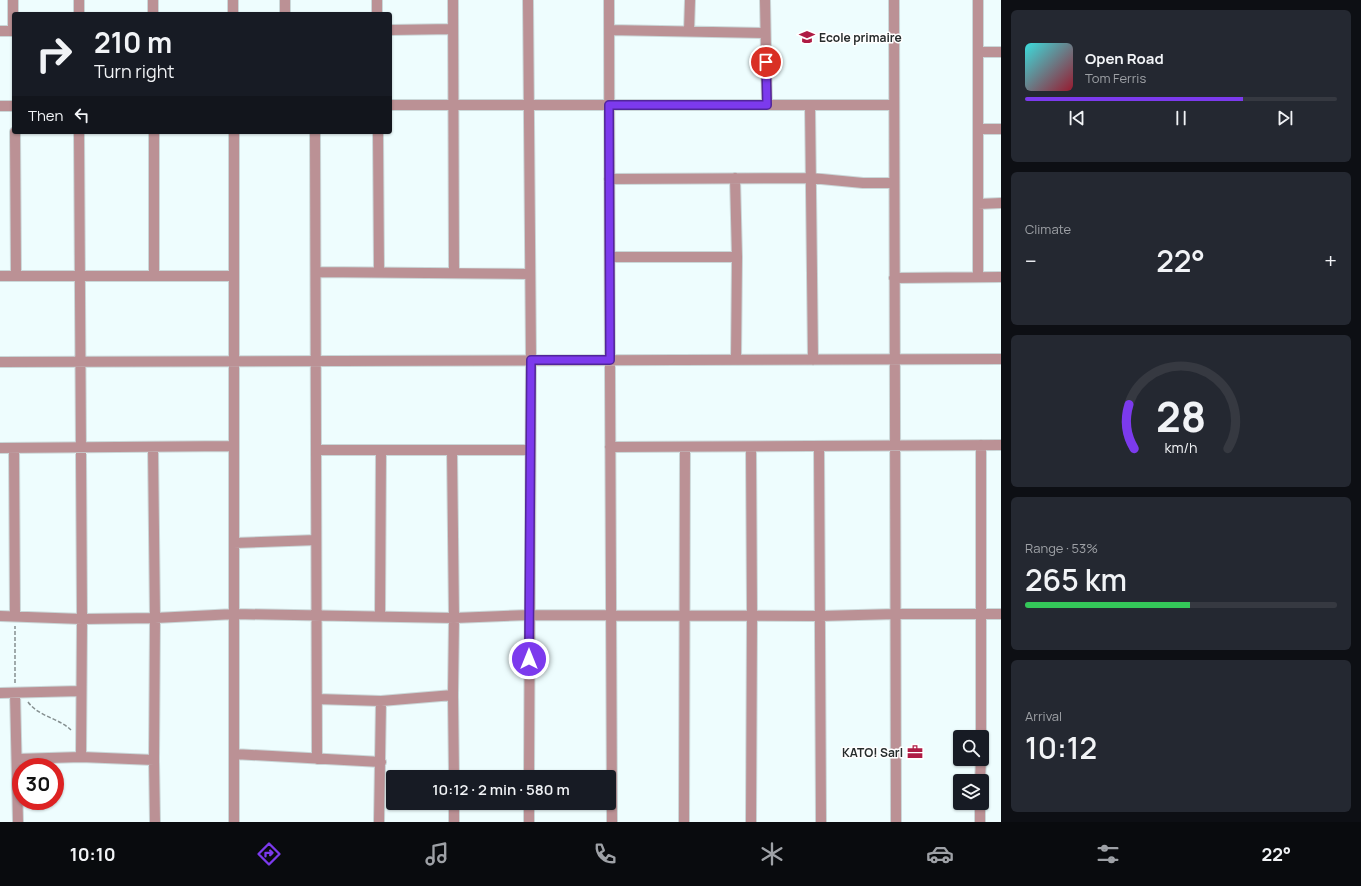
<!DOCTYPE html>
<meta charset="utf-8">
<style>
body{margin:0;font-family:Manrope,sans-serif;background:#242831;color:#f1f3f6;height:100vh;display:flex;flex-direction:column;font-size:15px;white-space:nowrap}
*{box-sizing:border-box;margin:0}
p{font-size:13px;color:#9ea1a6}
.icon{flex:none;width:22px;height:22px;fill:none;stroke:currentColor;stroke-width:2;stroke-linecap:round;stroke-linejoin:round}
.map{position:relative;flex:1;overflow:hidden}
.side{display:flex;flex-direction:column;gap:10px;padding:10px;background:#0d0f14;width:360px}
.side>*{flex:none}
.top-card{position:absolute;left:12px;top:12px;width:380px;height:122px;border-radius:4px;box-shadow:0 1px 3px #0004;background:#171b24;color:#f1f3f6;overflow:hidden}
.tools{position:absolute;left:953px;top:730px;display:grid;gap:8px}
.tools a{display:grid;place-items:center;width:36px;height:36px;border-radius:4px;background:#171b24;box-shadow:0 1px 3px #0004;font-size:20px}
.speed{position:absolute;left:12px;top:758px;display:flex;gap:8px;font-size:20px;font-weight:700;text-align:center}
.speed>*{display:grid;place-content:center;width:52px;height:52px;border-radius:50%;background:#171b24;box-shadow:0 1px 3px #0004;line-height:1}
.speed .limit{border:6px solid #d22;background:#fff;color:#111}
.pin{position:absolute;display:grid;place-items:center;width:34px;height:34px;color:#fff;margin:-17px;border:2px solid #fff;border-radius:50%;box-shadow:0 1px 4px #0007}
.me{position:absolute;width:44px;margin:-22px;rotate:0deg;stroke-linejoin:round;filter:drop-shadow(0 0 3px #0008)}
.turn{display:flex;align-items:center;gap:14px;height:84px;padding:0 16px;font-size:18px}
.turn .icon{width:52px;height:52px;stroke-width:2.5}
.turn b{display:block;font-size:28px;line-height:34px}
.then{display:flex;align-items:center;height:38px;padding:0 16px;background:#0003;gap:8px;font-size:15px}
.big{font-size:30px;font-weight:600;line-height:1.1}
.side .card{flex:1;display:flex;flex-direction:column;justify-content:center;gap:6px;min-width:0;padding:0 14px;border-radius:6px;background:#242831}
.side .dial{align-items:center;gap:0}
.dial svg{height:104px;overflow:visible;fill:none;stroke:#363941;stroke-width:7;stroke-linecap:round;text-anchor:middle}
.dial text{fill:#f1f3f6;stroke:none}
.song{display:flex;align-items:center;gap:12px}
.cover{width:48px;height:48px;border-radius:6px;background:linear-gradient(135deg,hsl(180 70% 55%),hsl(350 70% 35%))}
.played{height:4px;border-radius:2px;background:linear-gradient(90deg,#7c3aed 70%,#363941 70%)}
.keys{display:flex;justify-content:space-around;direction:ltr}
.heat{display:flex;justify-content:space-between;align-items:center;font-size:22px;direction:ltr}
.charge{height:6px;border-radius:3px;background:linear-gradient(90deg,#34c759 53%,#363941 0)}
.trip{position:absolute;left:386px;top:770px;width:230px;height:40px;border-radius:4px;background:#171b24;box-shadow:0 1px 3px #0004;font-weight:600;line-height:40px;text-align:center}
.menu{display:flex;height:64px;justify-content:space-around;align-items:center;background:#090b0e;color:#9ea1a6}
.menu .icon{width:28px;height:28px}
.menu .current{color:#7c3aed}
.menu b{font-size:18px;color:#f1f3f6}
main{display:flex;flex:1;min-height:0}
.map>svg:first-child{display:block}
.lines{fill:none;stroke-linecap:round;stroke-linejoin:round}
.minor-casing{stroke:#cad7d8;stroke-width:12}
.path{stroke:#858f90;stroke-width:1.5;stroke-dasharray:4 2;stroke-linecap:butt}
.minor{stroke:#bb9195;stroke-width:10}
.route-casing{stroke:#51269a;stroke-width:10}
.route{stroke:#7c3aed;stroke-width:7}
.labels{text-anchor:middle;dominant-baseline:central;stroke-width:3;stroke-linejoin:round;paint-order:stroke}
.poi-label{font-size:12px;font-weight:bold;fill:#262c2c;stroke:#fff;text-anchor:start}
</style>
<main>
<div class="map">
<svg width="1001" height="822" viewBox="0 0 1001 822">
<rect width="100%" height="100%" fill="#eefdfe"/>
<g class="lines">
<defs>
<path id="minor" d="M13,0v31
M79,0v14
M153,0v14
M233,0v14
M377,0v14
M453,0l1,273
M528,0l3,360 -2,417
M609,0c1,274 0,548 3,822
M765,0l2,105
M894,0l2,822
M978,0v277
M285,14v-14
M390,30l63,-1
M609,30l156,3
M0,31h14
M689,31l1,-31
M978,52h23
M390,105h504
M810,105l3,255
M0,106h14
M978,129h23
M15,132l1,144
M79,132l3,487 -1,138
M154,132v144
M234,132v690
M315,132l2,627
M378,132l1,140
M735,178l2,79 -1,103
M609,179l202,-1 52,5h31
M978,204l23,-1
M610,257h127
M316,272l214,2
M0,276h234
M894,278l107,-1
M0,362l1001,-3
M819,446l2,376
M153,447l2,171 -1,142 1,62
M610,447l391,-2
M751,447l1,168 -1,207
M0,448l234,-2
M14,448l1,168
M316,450h214
M452,450l2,168 -1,77 1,82
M234,543l82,-3
M0,616l82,3 73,-1 80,-4 219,4 75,-3 291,1 76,-2h105
M380,617l1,-167
M0,693l81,-2
M15,693l3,129
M317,699l64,2 72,-6
M981,737v-292
M234,754l147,8
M17,759l64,-2 73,3
M980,781l1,-22
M454,803v19
M379,822l2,-121
M529,822v-19
M684,822l1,-375
M980,822v-19"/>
</defs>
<use href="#minor" class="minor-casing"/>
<path class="path" d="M15,683v-57
M28,702c11,15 31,16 43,28"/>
<use href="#minor" class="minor"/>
</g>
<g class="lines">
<defs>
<path id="route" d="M529,659l2,-299h79l-1,-255h158l-1,-43"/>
</defs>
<use href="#route" class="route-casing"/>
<use href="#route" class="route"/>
</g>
<defs>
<symbol id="school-bare" viewBox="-9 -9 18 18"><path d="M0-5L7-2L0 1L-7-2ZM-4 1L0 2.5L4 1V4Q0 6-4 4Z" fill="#ae1b44" stroke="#fff" stroke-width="2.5" paint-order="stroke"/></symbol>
<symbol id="office-bare" viewBox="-9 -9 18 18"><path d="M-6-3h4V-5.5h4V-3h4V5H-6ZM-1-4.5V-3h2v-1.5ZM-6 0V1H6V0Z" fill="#ae1b44" stroke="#fff" stroke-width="2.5" paint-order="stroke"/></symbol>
</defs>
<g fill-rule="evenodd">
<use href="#school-bare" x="796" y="26" width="22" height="22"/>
<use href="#office-bare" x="904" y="741" width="22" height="22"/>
</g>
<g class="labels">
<g class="poi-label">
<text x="819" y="37">Ecole primaire</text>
<text x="903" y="752" text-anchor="end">KATO! Sarl</text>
</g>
</g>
</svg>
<div class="tools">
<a><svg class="icon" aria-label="search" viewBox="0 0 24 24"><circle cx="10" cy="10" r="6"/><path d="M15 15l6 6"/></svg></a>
<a><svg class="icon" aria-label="layers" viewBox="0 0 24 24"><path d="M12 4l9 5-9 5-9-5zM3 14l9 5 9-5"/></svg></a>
</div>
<div class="speed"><div class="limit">30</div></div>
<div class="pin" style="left:766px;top:62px;background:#d93025"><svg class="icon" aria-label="arrive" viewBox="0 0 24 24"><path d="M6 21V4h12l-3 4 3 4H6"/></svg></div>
<svg class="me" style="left:529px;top:659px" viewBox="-20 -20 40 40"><circle r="17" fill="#7c3aed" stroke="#fff" stroke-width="3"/><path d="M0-11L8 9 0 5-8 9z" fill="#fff"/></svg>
<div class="trip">10:12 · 2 min · 580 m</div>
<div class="top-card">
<div class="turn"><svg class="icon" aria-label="right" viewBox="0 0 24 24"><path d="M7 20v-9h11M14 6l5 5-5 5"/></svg><div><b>210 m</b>Turn right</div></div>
<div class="then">Then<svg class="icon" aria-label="left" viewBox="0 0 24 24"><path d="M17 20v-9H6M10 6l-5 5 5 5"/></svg></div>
</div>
</div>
<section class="side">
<div class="card">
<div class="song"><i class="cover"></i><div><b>Open Road</b><p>Tom Ferris</p></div></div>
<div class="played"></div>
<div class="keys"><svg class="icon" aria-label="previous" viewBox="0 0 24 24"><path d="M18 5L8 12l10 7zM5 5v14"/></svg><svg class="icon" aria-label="pause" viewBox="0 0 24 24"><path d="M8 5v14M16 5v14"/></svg><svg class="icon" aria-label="next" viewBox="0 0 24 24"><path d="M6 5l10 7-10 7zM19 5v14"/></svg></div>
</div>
<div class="card"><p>Climate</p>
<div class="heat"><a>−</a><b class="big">22°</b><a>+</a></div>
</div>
<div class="card dial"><svg viewBox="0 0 100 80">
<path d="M14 69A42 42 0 1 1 86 69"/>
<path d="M14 69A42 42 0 0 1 10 35" stroke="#7c3aed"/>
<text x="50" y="56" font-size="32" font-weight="700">28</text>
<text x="50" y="72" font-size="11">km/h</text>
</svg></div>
<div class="card"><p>Range · 53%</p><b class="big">265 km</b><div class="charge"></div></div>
<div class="card"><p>Arrival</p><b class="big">10:12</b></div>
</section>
</main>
<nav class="menu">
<b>10:10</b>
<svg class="icon current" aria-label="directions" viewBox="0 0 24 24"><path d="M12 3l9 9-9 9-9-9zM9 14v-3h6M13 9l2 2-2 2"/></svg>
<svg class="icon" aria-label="music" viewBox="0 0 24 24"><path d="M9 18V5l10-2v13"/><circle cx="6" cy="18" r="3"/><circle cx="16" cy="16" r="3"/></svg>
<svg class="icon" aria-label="phone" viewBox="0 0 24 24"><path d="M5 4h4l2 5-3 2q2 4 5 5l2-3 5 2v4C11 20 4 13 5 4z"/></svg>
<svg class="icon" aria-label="climate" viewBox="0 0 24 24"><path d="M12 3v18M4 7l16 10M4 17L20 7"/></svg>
<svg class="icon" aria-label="car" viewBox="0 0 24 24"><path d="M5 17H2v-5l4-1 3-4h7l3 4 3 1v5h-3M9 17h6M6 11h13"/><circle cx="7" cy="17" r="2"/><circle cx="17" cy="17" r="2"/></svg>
<svg class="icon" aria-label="filters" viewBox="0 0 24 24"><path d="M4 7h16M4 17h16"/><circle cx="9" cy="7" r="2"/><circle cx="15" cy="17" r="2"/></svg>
<b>22°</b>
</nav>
